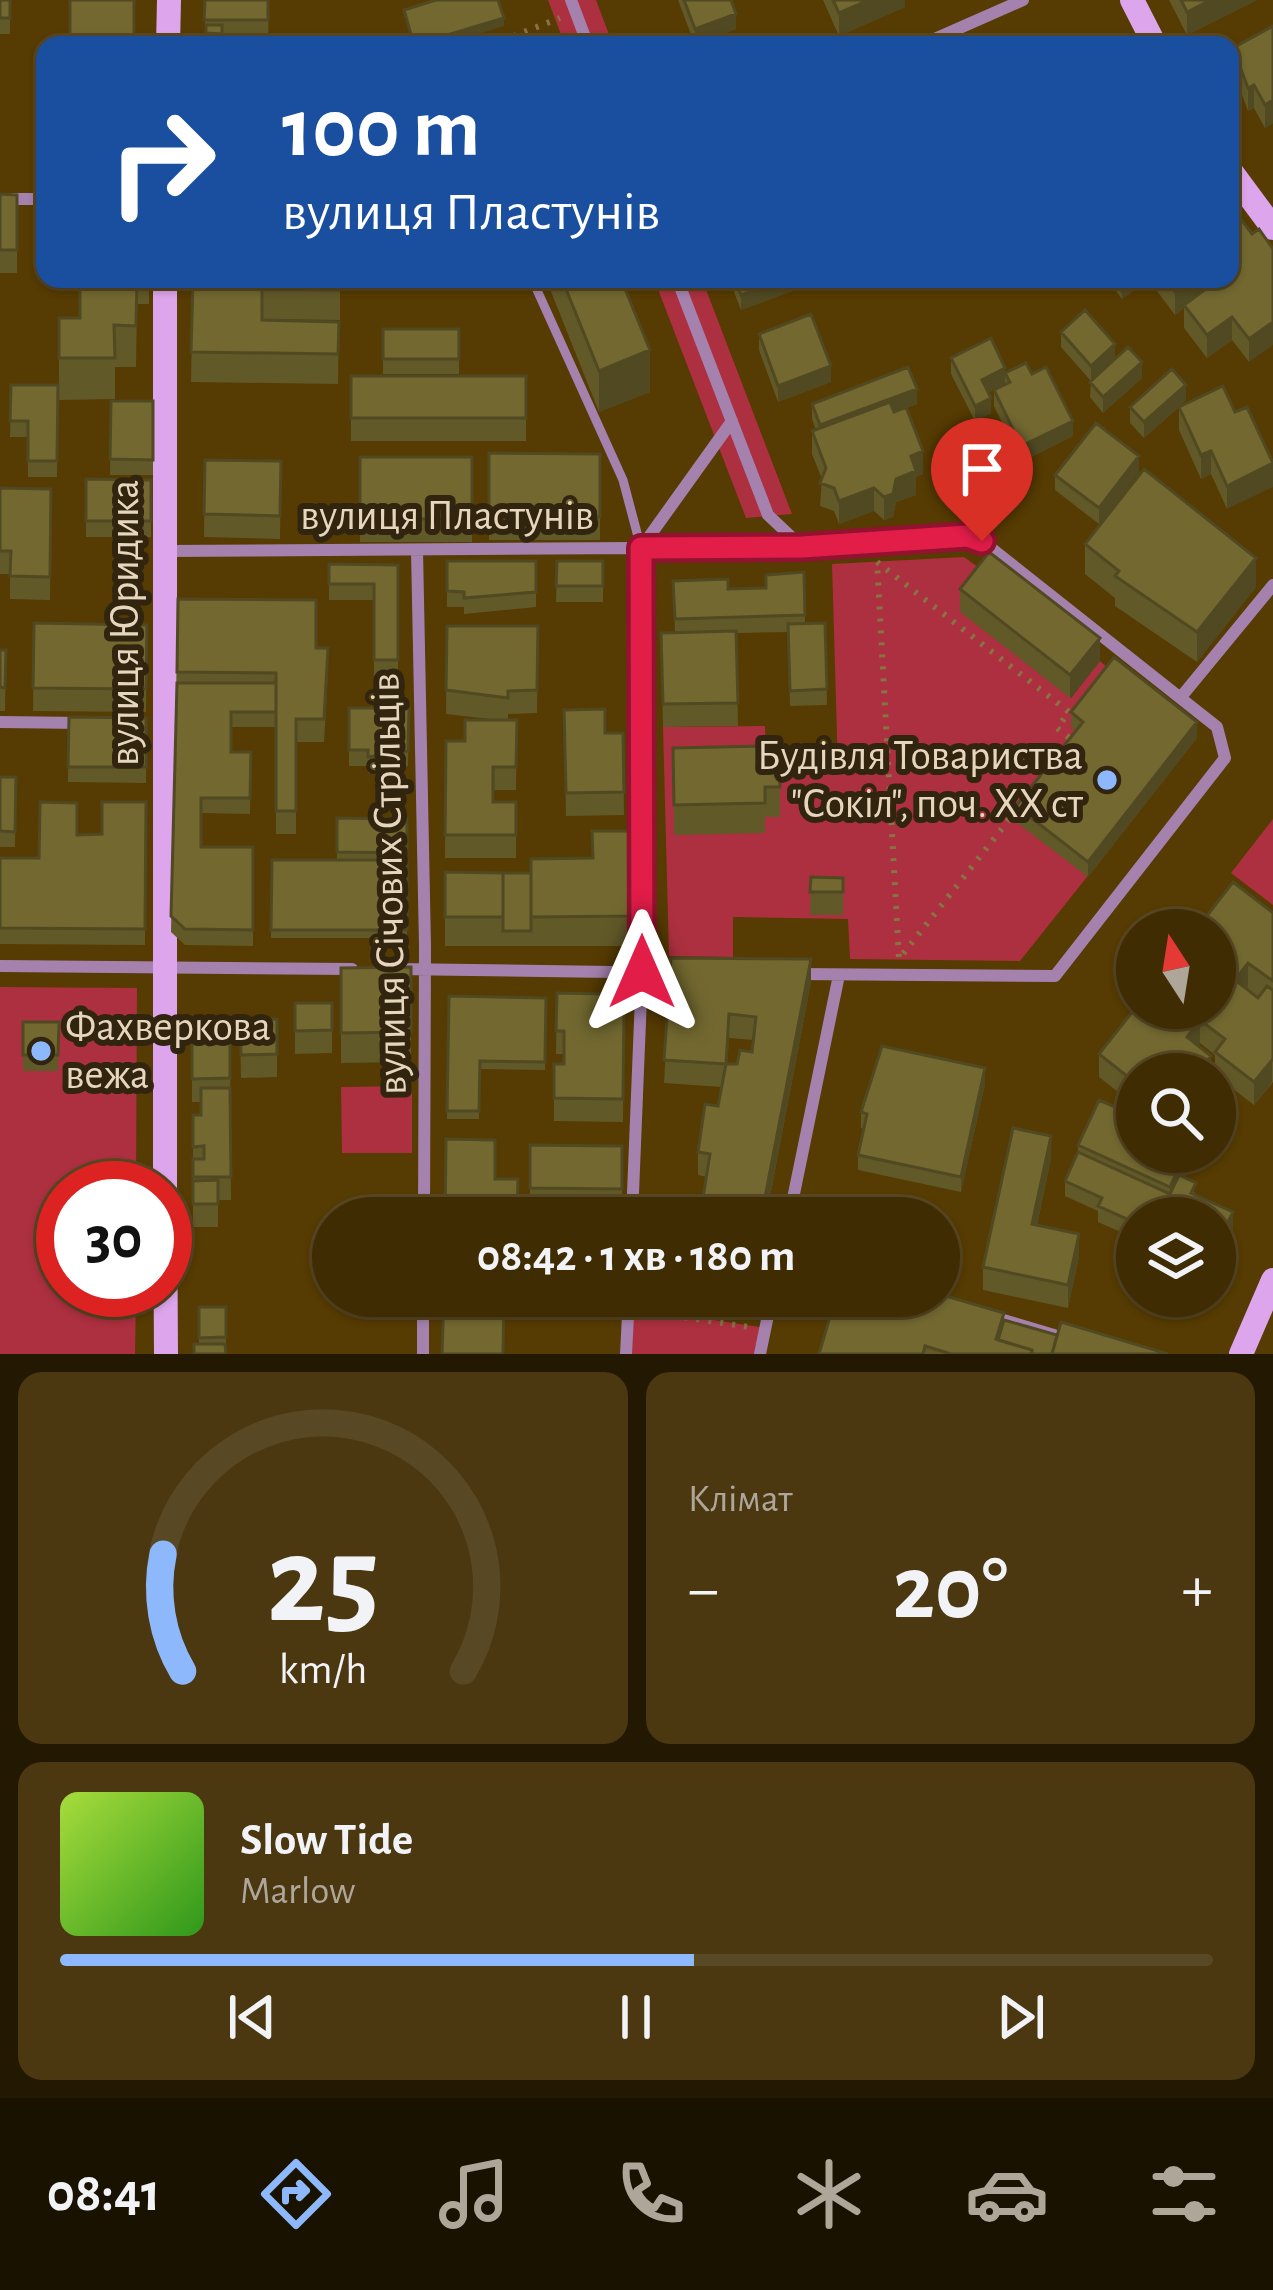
<!DOCTYPE html>
<html lang="uk">
<meta charset="utf-8">
<style>
body{margin:0;font-family:"Alegreya Sans",sans-serif;background:#4b3811;color:#f1f3f6;height:100vh;display:flex;flex-direction:column;font-size:45px;white-space:nowrap}
*{box-sizing:border-box;margin:0}
p{font-size:39px;color:#aea799}
.icon{flex:none;width:66px;height:66px;fill:none;stroke:currentColor;stroke-width:2;stroke-linecap:round;stroke-linejoin:round}
.map{position:relative;height:1354px;overflow:hidden}
.drawer{display:flex;flex-direction:column;gap:18px;padding:18px;background:#231801;flex:1}
.drawer>*{flex:none}
.hud{position:absolute;left:36px;top:36px;width:1203px;height:252px;border-radius:24px;box-shadow:0 3px 9px #0004,0 0 0 3px #594824;background:#1a4fa0;color:#fff;overflow:hidden}
.needle{width:78px;rotate:348deg}
.fabs{position:absolute;left:1116px;top:909px;display:grid;gap:24px}
.fabs a{display:grid;place-items:center;width:120px;height:120px;border-radius:50%;background:#402c02;box-shadow:0 3px 9px #0004,0 0 0 3px #594824;font-size:60px}
.speed{position:absolute;left:36px;top:1161px;display:flex;gap:24px;font-size:60px;font-weight:700;text-align:center}
.speed>*{display:grid;place-content:center;width:156px;height:156px;border-radius:50%;background:#402c02;box-shadow:0 3px 9px #0004,0 0 0 3px #594824;line-height:1}
.speed .limit{border:18px solid #d22;background:#fff;color:#111}
.pin{position:absolute;display:grid;place-items:center;width:102px;height:102px;color:#fff;margin:-123px -51px;border-radius:50% 50% 50% 0;rotate:-45deg;box-shadow:0 0 12px #0007}
.pin .icon{rotate:45deg}
.me{position:absolute;width:132px;margin:-66px;rotate:0deg;stroke-linejoin:round;filter:drop-shadow(0 0 9px #0008)}
.turn{display:flex;align-items:center;gap:42px;height:252px;padding:0 48px;font-size:54px}
.turn .icon{width:156px;height:156px;stroke-width:2.5}
.turn b{display:block;font-size:84px;line-height:102px}
.big{font-size:90px;font-weight:700;line-height:1.1}
.drawer .tile{flex:1;display:flex;flex-direction:column;justify-content:center;gap:18px;min-width:0;padding:0 42px;border-radius:24px;background:#4b3811}
.drawer .dial{align-items:center;gap:0}
.dial svg{height:312px;overflow:visible;fill:none;stroke:#594824;stroke-width:7;stroke-linecap:round;text-anchor:middle}
.dial text{fill:#f1f3f6;stroke:none}
.song{display:flex;align-items:center;gap:36px}
.cover{width:144px;height:144px;border-radius:18px;background:linear-gradient(135deg,hsl(80 70% 55%),hsl(110 70% 35%))}
.played{height:12px;border-radius:6px;background:linear-gradient(90deg,#8db9fc 55%,#594824 55%)}
.keys{display:flex;justify-content:space-around;direction:ltr}
.heat{display:flex;justify-content:space-between;align-items:center;font-size:66px;direction:ltr}
.drawer .tiles{flex:1;display:grid;gap:18px;grid-template-columns:1fr 1fr}
.tile:last-child{grid-column:span 2}
.trip{position:absolute;left:312px;top:1197px;width:648px;height:120px;border-radius:60px;background:#402c02;box-shadow:0 3px 9px #0004,0 0 0 3px #594824;font-weight:700;line-height:120px;text-align:center}
.tab-bar{display:flex;height:192px;justify-content:space-around;align-items:center;background:#1a1201;color:#aea799}
.tab-bar .icon{width:84px;height:84px}
.tab-bar .current{color:#8db9fc}
.tab-bar b{font-size:54px;color:#f1f3f6}
.map>svg:first-child{display:block}
.green{fill:#ac303f}
.lines{fill:none;stroke-linecap:round;stroke-linejoin:round}
.path{stroke:#897244;stroke-width:6;stroke-dasharray:3 9;stroke-linecap:butt}
.lane{stroke:#a582ae;stroke-width:9}
.street{stroke:#a582ae;stroke-width:12}
.secondary{stroke:#dda5ec;stroke-width:24}
.wall{fill:#625929;fill-rule:evenodd}
.shaded-wall{fill:#504922}
.building{fill:#726830;stroke:#504922;stroke-width:3}
.route-casing{stroke:#92132f;stroke-width:30}
.route{stroke:#e11d48;stroke-width:21}
.poi-dot{fill:#8db9fc;stroke:#312510;stroke-width:4.5}
.labels{text-anchor:middle;dominant-baseline:central;stroke-width:12;stroke-linejoin:round;paint-order:stroke}
.street-label{font-size:42px;fill:#e6d6bd;stroke:#312510}
.poi-label{font-size:42px;fill:#e6d6bd;stroke:#312510;text-anchor:end}
</style>
<div class="map">
<svg width="1273" height="1354" viewBox="0 0 1273 1354">
<rect width="100%" height="100%" fill="#563b02"/>
<path class="green" d="M548,0h48l17,45h-48z
M654,279h48l90,235 -46,4z
M964,557l25,18 82,123 29,-37 14,12 -31,64 4,140 -67,84 -170,-2 -2,-40 -115,-2v40l-64,-1 -6,-229 102,-1 1,44 72,-1 -6,-205z
M1273,819v86l-42,-32z
M0,987l137,1 -1,200h-73v102h73l-1,64h-135z
M412,1086v67h-70l-1,-66z
M629,1307l137,21 -6,26h-134z"/>
<g class="lines">
<path class="path" d="M491,45l69,-27
M877,562l192,150 -12,16 15,12 -173,219z
M649,1312l100,15"/>
<path class="lane" d="M532,279l91,201 18,68"/>
<path class="street" d="M571,0l17,45
M921,45l102,-45
M0,199h45
M677,279l91,236 33,31
M417,550l8,396 -1,272
M165,551l637,-4 166,-11 14,5 235,186 8,31 -170,218 -257,-2
M1181,697l92,-112
M0,722l84,1
M0,966l352,3
M396,969l286,4
M632,1218l10,-246 -1,-424 91,-127
M789,1218l50,-243
M993,1317l61,18
M423,1354v-58
M626,1354l3,-58
M760,1354l12,-58"/>
<path class="secondary" d="M1132,0l23,45
M168,45l1,-45
M1230,170l43,58
M165,279v909
M165,1192l1,162
M1241,1354l32,-74"/>
</g>
<path class="wall" d="M0,0h10v34h-10z
M205,0h64l-1,44 -63,1z
M678,0h53l5,29 -41,16z
M823,0h82v7l-66,29z
M1169,0h88l-70,35z
M1273,26v97l-8,5 -11,-20 -6,3 -15,-40v-23z
M43,178h2v99h-3z
M0,194l17,1v78h-17z
M1252,234l-3,128 -17,-22 -25,18 -23,-30v-20l-9,7 -27,-36h82z
M80,279h69v25h-12l-1,63h-21v32l-56,1v-82h21z
M193,279h147v41l-78,-1v1l77,2 -1,62 -147,-2z
M546,279h75l29,113 -51,20z
M729,279h63v12l-51,19z
M1107,279h32v8l-17,12z
M383,329h76v45h-76z
M1061,332l54,27 27,19 -39,35 -13,-16 1,-16 -30,-34z
M759,334l72,48 -53,20 -19,-52z
M951,358l54,15 27,1 41,62 -52,26 -27,-56v-16l11,-6 -16,8 2,21 -16,8 -24,-47z
M351,376h175v65h-175z
M11,385h47l-1,92h-29v-40h-18z
M1186,400l-7,6 56,6 -8,97 -16,-35 -10,5 -22,-49v-23l-35,31 -14,-15v-16z
M111,401h42v74h-43z
M812,404h105l-10,4 16,66 -7,3v18l-20,7 -3,15 -9,3 -10,-9 -35,13 -5,-13 -14,-5 2,-27 -10,-25v-23l4,-1 -4,-11z
M489,453l111,1v86h-111z
M360,457h112v85h-112z
M205,460l76,1 -1,78 -76,-2z
M1139,472l-40,52 -44,-34v-15z
M86,479l65,1v57h-65z
M0,488l51,1 -1,111 -40,-1v-25h-10z
M1085,544l171,43 -59,75 -82,-56v-8l-30,-24z
M447,561h89v46l-72,7v-7h-17z
M557,561h46v41h-47z
M329,564l69,1v110h-24v-75h-45z
M804,572l1,51h20l2,82 -37,1 -2,-74 -52,1 2,93 -75,1 -2,-94 14,-1 -2,-51 55,8 38,-1z
M960,589l140,72 -30,37 -110,-86z
M178,599l138,49 12,23 -4,71h-28v92h-20v-107h-45v25h20l-1,62 -49,-1v34h52v99l-68,-1 -14,-13z
M34,623l113,2 -1,87 -113,-1z
M447,626h91l-1,87 -29,1v6h9l-1,70h-23v12h23v56h-71l1,-117h19l33,-21 -52,-6z
M0,650h6l-1,61h-5z
M349,708h60l-1,58 -40,7v-7h-19z
M564,710l41,23h18l1,82 -58,1z
M1071,712l126,26 -109,139 -72,-55v-16l60,-75 -5,-3z
M69,717l77,1v65l-78,-1z
M673,748l92,17 15,22v30h-15v16l-91,2z
M0,777h16l-1,70h-15z
M146,802l-1,143 -145,-1v-86h39l38,-23 25,-1z
M337,818l70,1v119h-136l1,-78h65z
M635,831l1,115h-191v-74l86,1 62,-15z
M811,877l32,1v37h-33z
M1273,913v169l-19,23 -39,-30v-20l-15,-12 -2,3 13,28h-74v33l-38,-30v-23z
M671,958l140,24 -45,236 -64,-14 5,-27 -9,-2v-23l20,-46 3,-19 -57,-4zM729,1038l25,2 -2,12 -15,12h-10z
M411,967v95l-70,1v-95z
M557,993l48,21h19l-1,108 -69,-1v-57h10v-10h-8z
M449,996l97,2 -1,72 -65,-1 -1,50h-32z
M295,1003h37v50l-37,1z
M277,1019v58l-36,1 -1,-58z
M23,1022h36l-1,49h-35z
M192,1034h38l1,166h-13v27h-25v-112h8v-13h-9z
M985,1084l-24,108 -103,-22v-15l6,-26 -3,-1v-16z
M1134,1127l52,47 -1,3 11,18 37,33 -18,37v-47h-78v13l-3,7 -36,-16v-11l-33,-15v-15l13,-29v-7z
M530,1145l92,1v58h-92z
M1051,1159l-14,66 42,32 -11,51 -85,-18v-23z
M642,1296h59l-4,22 -55,-9z
M199,1307h27v47l-27,-10z
M1004,1320l53,15 111,19h-349z"/>
<path class="shaded-wall" d="M869,0h36v7l-66,29v-23z
M1211,0h46l-70,35v-23z
M736,14v15l-41,16v-16z
M504,18v8l-61,19h-25z
M1254,85v23l-6,3v-23z
M1273,100v23l-8,5v-23z
M395,279h19l-19,8z
M782,279h10v12l-51,19v-15z
M1139,279v8l-17,12v-8z
M1192,279h8v17l-25,19v-23z
M1232,317v23l-25,18v-23z
M1273,322v23l-24,17v-23z
M1115,344v16l-24,21v-15z
M650,350v42l-51,20v-41z
M1142,362v16l-39,35v-16z
M831,366v16l-53,20v-16z
M1005,368v16l-23,11v-15z
M1186,385v15l-42,38v-16z
M917,389v15l-97,37v-16z
M991,398v15l-16,8v-15z
M1073,421v15l-52,26v-16z
M923,451v23l-7,3v18l-20,7 -3,15 -9,3v-23l27,-41z
M1211,451v23l-10,5v-24z
M1139,456v16l-40,52v-16z
M1273,464v23l-46,22v-23z
M874,488v23l-35,13v-23z
M1256,558v29l-59,75v-30z
M1100,638v23l-30,37v-23z
M1197,722v16l-109,139v-15z
M811,959v23l-45,236h-5z
M1248,963v23l-13,17v-23z
M1200,1020v23l-13,17v-23z
M1211,1056v18h-14z
M1272,1059v23l-18,23v-23z
M985,1068v16l-24,108v-15z
M1051,1136v23l-19,88v-23z
M1186,1152v22l-16,36v-23z
M1233,1212v16l-18,37v-16z
M1079,1234v23l-11,51v-23z"/>
<path class="building" d="M0,0h10v18h-10z
M70,0h64v45h-64z
M205,0h63v20h-64z
M436,0h62l6,18 -90,27 -10,-35z
M684,0h47l5,14 -41,15z
M833,0h36l-30,13z
M1181,0h30l-24,12z
M206,25h16v9l-16,-1z
M1273,26v74l-8,5 -11,-20 -6,3 -15,-40z
M1109,35l6,10h-24z
M396,39l3,6h-18z
M205,40l61,2v3h-61z
M43,178h2v58h-3z
M0,194l17,1v55h-17z
M1230,204l22,30 7,-5 14,20v73l-24,17 -17,-22 -25,18 -23,-30 26,-19 -6,-7h26z
M80,279h57l-1,47 -22,-1 1,33h-56v-40h21z
M193,279h147v11l-78,-1v31l77,2 -1,32 -147,-2z
M562,279h59l29,71 -51,21z
M735,279h47l-41,16z
M1113,279h26l-17,12z
M1165,279h27l-17,13z
M1085,310l30,34 -24,22 -30,-34z
M811,314l20,52 -53,20 -19,-52z
M383,329h76v30h-76z
M991,338l14,30 -23,12 9,18 -16,8 -24,-48z
M1128,347l14,15 -39,35 -13,-15z
M1026,363l6,11 14,-7 27,54 -52,25 -27,-56 16,-8 -5,-9z
M908,367l9,22 -97,36 -8,-21z
M1172,369l14,16 -42,37 -14,-15z
M351,376h175v42h-175z
M11,385h47l-1,76h-29v-40h-18z
M1223,386l12,26 12,-5 26,56 -46,23 -16,-35 -10,4 -22,-48z
M111,401h42v59l-43,-1z
M890,402l4,10 12,-5 17,44 -12,5 5,15 -20,8 -3,15 -9,3 -10,-9 -35,13 -5,-13 -14,-5 6,-15 -14,-37z
M1096,423l43,33 -40,52 -44,-33z
M489,453l111,1v63h-111z
M360,457h112v62h-112z
M205,460l76,1 -1,55 -76,-2z
M1144,469l112,89 -59,74 -82,-56 4,-5 -34,-27z
M86,479l65,1v41h-65z
M0,488l51,1 -1,88 -40,-1 1,-25h-11z
M989,552l111,86 -30,37 -110,-86z
M447,561h89v31l-72,6v-6l-17,-1z
M557,561h46v25h-47z
M329,564l69,1v95h-24v-76h-45z
M804,572l1,43 -130,4 -2,-38 55,-2v10l38,-1v-13z
M178,599l138,1v48h12l-4,71h-28v92h-20v-138l-99,-1z
M34,623l113,2 -1,64 -113,-1z
M825,623l2,66 -37,2 -2,-67z
M447,626h91l-1,64 -29,1v7l-62,-8z
M736,631l2,72 -75,1 -2,-71z
M0,650h6l-1,38 -5,-1z
M1114,657l83,65 -109,140 -72,-56 67,-84 -12,-10z
M177,683h99v29h-45v40h20l-1,46h-49v49h52v83l-68,-1 -14,-13z
M349,708h60l-1,43 -40,6v-7h-19z
M605,709v24h18l1,59 -58,1 -2,-83z
M69,717l77,1v49h-78z
M465,720h52l-1,47h-23v35h23v33h-71l1,-94h19z
M765,746v19l14,-1 1,23h-15v16l-91,2 -1,-57z
M0,777h16l-1,55 -15,-1z
M40,802l37,1v32l25,-1v-32h44l-1,127 -145,-1v-70h39z
M337,818l70,1v34l-70,-1z
M592,831h43l1,85 -105,1v-58l62,-1z
M272,860h135v70h-136z
M445,872l58,1v44h-58z
M503,873h28v58h-28z
M811,877l32,1v14h-33z
M1233,882l40,31v68l-25,-18 -13,17 23,18 9,-12 6,4v69l-19,23 -39,-30 10,-13 -25,-19 -13,17 24,19 -14,18h-60v10l-38,-30 38,-48v2h78v-78h-19z
M671,958l140,1 -50,259h-102l4,-21 39,7 8,-50 -12,-2 7,-48 13,2 8,-42h11l3,-14 12,2 4,-35 -27,-3 -3,50 -62,-4z
M411,967v65l-70,1v-65z
M557,993l48,1v20h19l-1,85 -69,-1v-34h10v-33h-8z
M449,996l97,2 -1,64 -65,-1 -1,50h-32z
M295,1003h37v27l-37,1z
M277,1019v35l-36,1 -1,-35z
M23,1022h36l-1,33h-35z
M192,1034h38v44l-38,1z
M882,1046l103,22 -24,109 -103,-22 9,-41 -6,-2z
M201,1088h29l1,89h-38v-18h11v-13l-11,1v-32h8z
M1099,1100l35,15 -5,10 8,3v24h49l-16,35 -92,-42z
M1013,1128l38,8 -19,88 47,10 -11,51 -85,-18z
M446,1139l49,1v39h23l-1,39h-72z
M530,1145l92,1v43l-92,-1z
M1078,1152l92,42 9,-19 17,8 -5,10 42,19 -18,37v-31h-68l-9,-4 -4,8 -36,-16 4,-8 -37,-17z
M218,1180v24h-25v-23z
M939,1294l65,19 -8,26 36,11 -1,4h-80l-26,-8 -2,8h-104l17,-58h103z
M444,1296h60l-1,58h-61z
M661,1296h37l-1,6z
M199,1307h27v30l-27,1z
M1004,1320l53,15 -5,19h-20v-4l-34,-10z
M1061,1322l107,32h-116z
M194,1344h31l1,10h-32z"/>
<g class="lines">
<defs>
<path id="route" d="M642,972l-1,-424 161,-1 166,-11 14,5"/>
</defs>
<use href="#route" class="route-casing"/>
<use href="#route" class="route"/>
</g>
<g class="poi-dot">
<circle cx="1107" cy="780" r="12"/>
<circle cx="41" cy="1051" r="12"/>
</g>
<g class="labels">
<g class="street-label">
<text x="447" y="516">вулиця Пластунів</text>
<text transform="translate(125 623) rotate(-90)">вулиця Юридика</text>
<text transform="translate(389 884) rotate(-91)">вулиця Січових Стрільців</text>
</g>
<g class="poi-label">
<text x="1083" y="756">Будівля Товариства<tspan x="1083" dy="48">"Сокіл", поч. ХХ ст</tspan></text>
<text x="65" y="1027" text-anchor="start">Фахверкова<tspan x="65" dy="48">вежа</tspan></text>
</g>
</g>
</svg>
<div class="fabs">
<a><svg class="needle" viewBox="-14 -14 28 28"><path d="M0-13l5 13h-10z" fill="#e53935"/><path d="M0 13l5-13h-10z" fill="#aea799"/></svg></a>
<a><svg class="icon" aria-label="search" viewBox="0 0 24 24"><circle cx="10" cy="10" r="6"/><path d="M15 15l6 6"/></svg></a>
<a><svg class="icon" aria-label="layers" viewBox="0 0 24 24"><path d="M12 4l9 5-9 5-9-5zM3 14l9 5 9-5"/></svg></a>
</div>
<div class="speed"><div class="limit">30</div></div>
<div class="pin" style="left:982px;top:541px;background:#d93025"><svg class="icon" aria-label="arrive" viewBox="0 0 24 24"><path d="M6 21V4h12l-3 4 3 4H6"/></svg></div>
<svg class="me" style="left:642px;top:972px" viewBox="-20 -20 40 40"><path d="M0-17L14 15 0 8-14 15z" fill="#e11d48" stroke="#fff" stroke-width="4"/></svg>
<div class="trip">08:42 · 1 хв · 180 m</div>
<div class="hud">
<div class="turn"><svg class="icon" aria-label="right" viewBox="0 0 24 24"><path d="M7 20v-9h11M14 6l5 5-5 5"/></svg><div><b>100 m</b>вулиця Пластунів</div></div>
</div>
</div>
<section class="drawer">
<div class="tiles">
<div class="tile dial"><svg viewBox="0 0 100 80">
<path d="M14 69A42 42 0 1 1 86 69"/>
<path d="M14 69A42 42 0 0 1 9 39" stroke="#8db9fc"/>
<text x="50" y="56" font-size="32" font-weight="700">25</text>
<text x="50" y="72" font-size="11">km/h</text>
</svg></div>
<div class="tile"><p>Клімат</p>
<div class="heat"><a>−</a><b class="big">20°</b><a>+</a></div>
</div>
<div class="tile">
<div class="song"><i class="cover"></i><div><b>Slow Tide</b><p>Marlow</p></div></div>
<div class="played"></div>
<div class="keys"><svg class="icon" aria-label="previous" viewBox="0 0 24 24"><path d="M18 5L8 12l10 7zM5 5v14"/></svg><svg class="icon" aria-label="pause" viewBox="0 0 24 24"><path d="M8 5v14M16 5v14"/></svg><svg class="icon" aria-label="next" viewBox="0 0 24 24"><path d="M6 5l10 7-10 7zM19 5v14"/></svg></div>
</div>
</div>
</section>
<nav class="tab-bar">
<b>08:41</b>
<svg class="icon current" aria-label="directions" viewBox="0 0 24 24"><path d="M12 3l9 9-9 9-9-9zM9 14v-3h6M13 9l2 2-2 2"/></svg>
<svg class="icon" aria-label="music" viewBox="0 0 24 24"><path d="M9 18V5l10-2v13"/><circle cx="6" cy="18" r="3"/><circle cx="16" cy="16" r="3"/></svg>
<svg class="icon" aria-label="phone" viewBox="0 0 24 24"><path d="M5 4h4l2 5-3 2q2 4 5 5l2-3 5 2v4C11 20 4 13 5 4z"/></svg>
<svg class="icon" aria-label="climate" viewBox="0 0 24 24"><path d="M12 3v18M4 7l16 10M4 17L20 7"/></svg>
<svg class="icon" aria-label="car" viewBox="0 0 24 24"><path d="M5 17H2v-5l4-1 3-4h7l3 4 3 1v5h-3M9 17h6M6 11h13"/><circle cx="7" cy="17" r="2"/><circle cx="17" cy="17" r="2"/></svg>
<svg class="icon" aria-label="filters" viewBox="0 0 24 24"><path d="M4 7h16M4 17h16"/><circle cx="9" cy="7" r="2"/><circle cx="15" cy="17" r="2"/></svg>
</nav>
